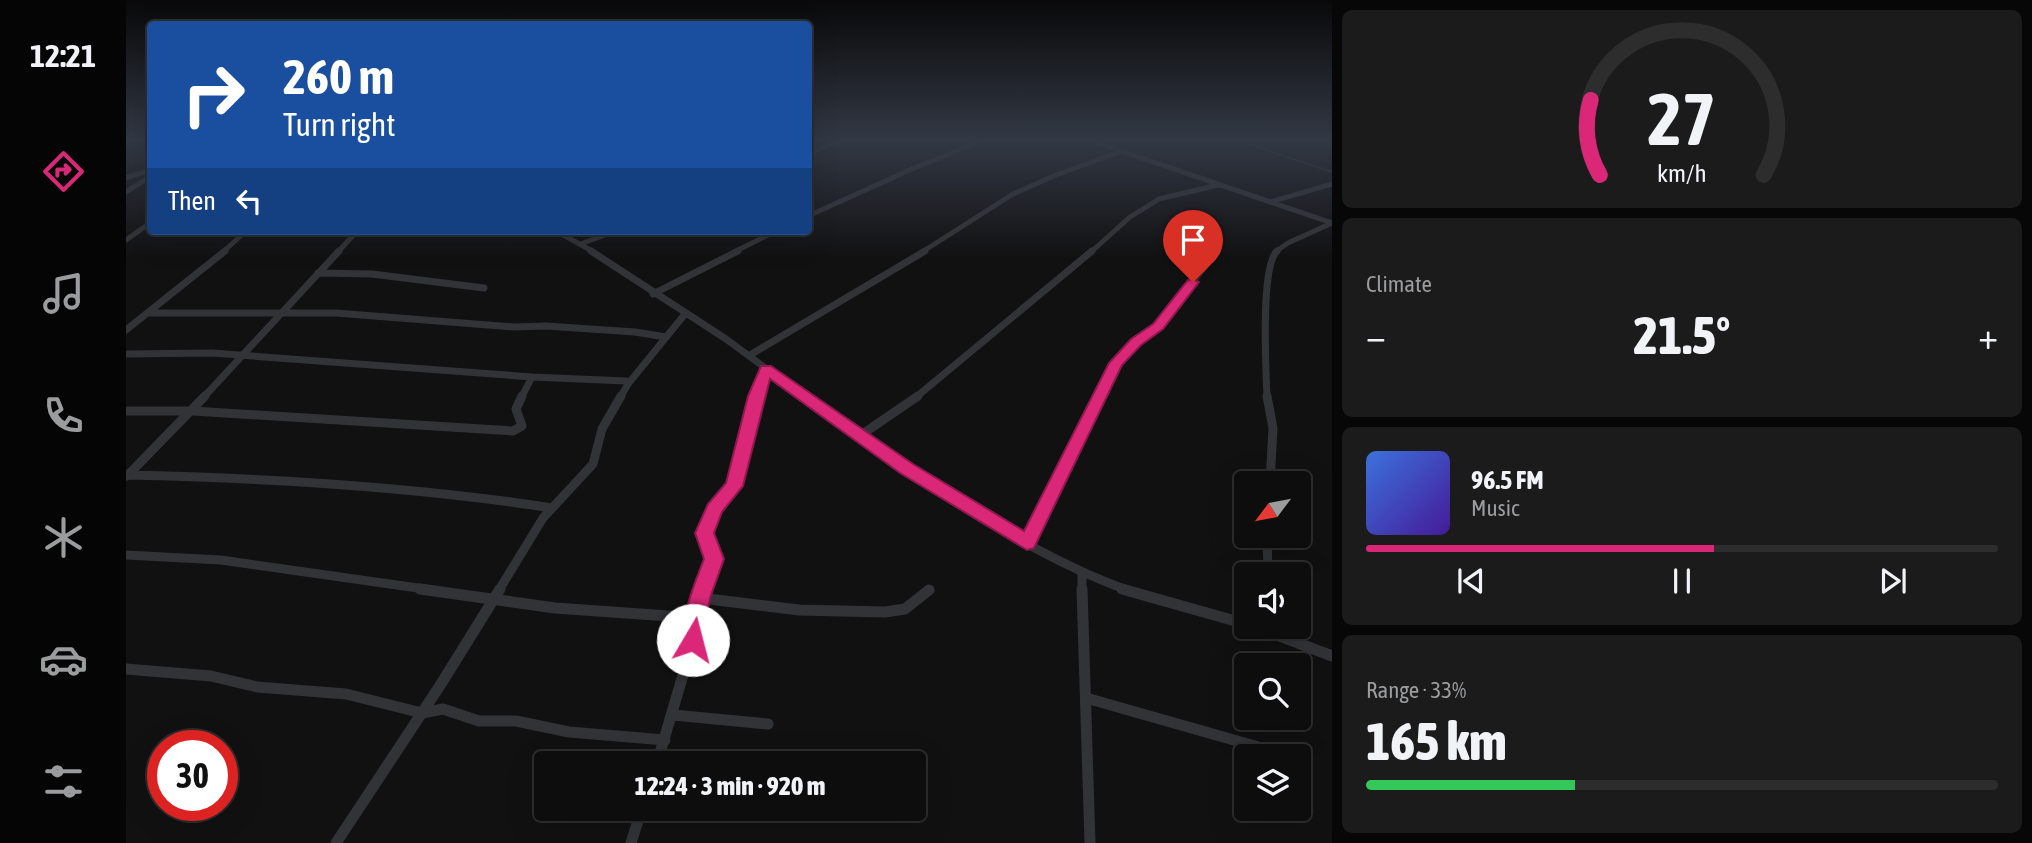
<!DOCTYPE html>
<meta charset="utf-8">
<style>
body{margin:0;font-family:"Asap Condensed",sans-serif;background:#1b1b1c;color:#f1f3f6;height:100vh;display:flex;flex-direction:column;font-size:26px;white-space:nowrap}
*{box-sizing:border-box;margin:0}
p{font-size:23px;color:#9a9c9e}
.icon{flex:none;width:38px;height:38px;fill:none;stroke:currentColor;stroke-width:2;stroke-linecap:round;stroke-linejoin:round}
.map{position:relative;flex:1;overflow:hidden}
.side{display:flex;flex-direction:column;gap:10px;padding:10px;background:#070708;width:700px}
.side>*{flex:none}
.banner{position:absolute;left:21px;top:21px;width:665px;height:214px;border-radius:7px;box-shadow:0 7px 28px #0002,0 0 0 2px #2d2d2e;background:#1a4fa0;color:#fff;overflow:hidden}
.needle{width:46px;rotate:238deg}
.controls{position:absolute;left:1108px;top:471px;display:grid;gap:14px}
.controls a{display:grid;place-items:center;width:77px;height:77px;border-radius:7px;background:#0d0d0e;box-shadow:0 7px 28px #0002,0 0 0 2px #2d2d2e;font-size:35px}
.speed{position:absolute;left:21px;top:730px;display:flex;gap:14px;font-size:35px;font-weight:700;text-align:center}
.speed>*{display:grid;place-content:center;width:91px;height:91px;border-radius:50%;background:#0d0d0e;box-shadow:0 7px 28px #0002,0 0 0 2px #2d2d2e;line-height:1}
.speed .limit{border:10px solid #d22;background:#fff;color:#111}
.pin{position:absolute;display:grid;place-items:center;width:60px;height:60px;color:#fff;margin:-72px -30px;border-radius:50% 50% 50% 0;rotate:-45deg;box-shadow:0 0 7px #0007}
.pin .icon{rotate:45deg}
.me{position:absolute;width:77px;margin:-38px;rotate:8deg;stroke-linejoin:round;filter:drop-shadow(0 0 5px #0008)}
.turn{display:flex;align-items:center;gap:24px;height:147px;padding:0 21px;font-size:32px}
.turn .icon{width:91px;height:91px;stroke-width:2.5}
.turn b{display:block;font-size:49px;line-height:60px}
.then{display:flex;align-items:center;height:66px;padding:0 21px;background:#0003;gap:14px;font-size:26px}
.big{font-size:52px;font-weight:800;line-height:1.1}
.side .tile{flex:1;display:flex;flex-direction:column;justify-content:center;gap:10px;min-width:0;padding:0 24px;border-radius:10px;background:#1b1b1c}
.side .dial{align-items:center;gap:0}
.dial svg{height:182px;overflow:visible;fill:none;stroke:#2d2d2e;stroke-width:7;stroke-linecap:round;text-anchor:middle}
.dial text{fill:#f1f3f6;stroke:none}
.song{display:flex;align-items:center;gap:21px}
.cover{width:84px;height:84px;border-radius:10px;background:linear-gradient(135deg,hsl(220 70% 55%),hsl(260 70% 35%))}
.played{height:7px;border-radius:4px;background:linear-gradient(90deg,#db2777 55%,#2d2d2e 55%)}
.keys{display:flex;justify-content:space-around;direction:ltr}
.heat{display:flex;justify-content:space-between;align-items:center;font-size:38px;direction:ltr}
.charge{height:10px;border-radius:5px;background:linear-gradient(90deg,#34c759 33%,#2d2d2e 0)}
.trip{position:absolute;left:408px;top:751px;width:392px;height:70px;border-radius:7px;background:#0d0d0e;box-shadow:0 7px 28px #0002,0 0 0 2px #2d2d2e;font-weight:800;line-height:70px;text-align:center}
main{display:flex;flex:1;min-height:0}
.menu{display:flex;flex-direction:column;width:126px;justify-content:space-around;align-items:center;background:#050506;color:#9a9c9e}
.menu .icon{width:49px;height:49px}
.menu .current{color:#db2777}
.menu b{font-size:32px;color:#f1f3f6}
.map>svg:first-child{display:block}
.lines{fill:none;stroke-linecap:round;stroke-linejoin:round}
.stream{stroke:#283035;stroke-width:2}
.street-far3{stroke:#323337;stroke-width:5}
.street-far2{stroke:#323337;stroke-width:7}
.street-far1{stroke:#323337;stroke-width:9}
.street{stroke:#323337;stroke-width:11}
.route{fill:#db2777;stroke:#8e194d;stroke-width:2}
</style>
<main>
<nav class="menu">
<b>12:21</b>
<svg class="icon current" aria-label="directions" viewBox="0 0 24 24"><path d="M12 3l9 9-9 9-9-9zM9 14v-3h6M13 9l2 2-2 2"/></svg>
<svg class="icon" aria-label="music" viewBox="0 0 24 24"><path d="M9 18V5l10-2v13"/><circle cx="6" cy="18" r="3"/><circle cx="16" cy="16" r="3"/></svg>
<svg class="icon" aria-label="phone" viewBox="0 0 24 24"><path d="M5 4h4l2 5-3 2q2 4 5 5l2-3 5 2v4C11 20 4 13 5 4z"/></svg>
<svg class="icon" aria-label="climate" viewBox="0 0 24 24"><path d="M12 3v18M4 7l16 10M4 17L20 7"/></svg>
<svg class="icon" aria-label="car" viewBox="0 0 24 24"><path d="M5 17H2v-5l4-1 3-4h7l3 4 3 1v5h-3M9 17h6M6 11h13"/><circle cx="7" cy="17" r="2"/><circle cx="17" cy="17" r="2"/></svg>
<svg class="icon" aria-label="filters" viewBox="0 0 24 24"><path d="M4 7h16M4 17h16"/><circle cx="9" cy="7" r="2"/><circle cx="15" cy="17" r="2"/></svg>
</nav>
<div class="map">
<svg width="1206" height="843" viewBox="0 0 1206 843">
<rect width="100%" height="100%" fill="#111112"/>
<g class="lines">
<path class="stream" d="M1114,141l92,31"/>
<path class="street-far3" d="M966,141l240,82
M682,153l33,-12
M0,178l24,-8
M0,192l24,-15
M1144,202l62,-18
M682,216l106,-48 68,-27
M430,231l38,21
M0,240l24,-17
M457,243l33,-12
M97,252l23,-21
M212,252l19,-21
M608,252l42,-21
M796,252l91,-58 43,-19 66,-24
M965,252l39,-35 29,-18 59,-14
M1149,252l13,-9 44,-20"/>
<path class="street-far2" d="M465,251l135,88 80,59
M192,273l54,1 112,14
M527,294l85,-43
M22,313h188l178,14 32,-1 89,6 31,5
M0,330l99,-79
M0,354l86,-1 320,24
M624,355l175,-104
M77,398l136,-147
M395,398l11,-21 94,4 2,3
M494,398l8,-14 57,-70
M629,398l11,-28
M789,398l177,-147
M973,398l17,-35 20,-21 22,-16 47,-60
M1141,398c-1,-28 -7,-130 10,-147"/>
<path class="street-far1" d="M678,396c100,70 209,153 323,194
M1141,396l6,32 -3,55
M0,411h67l320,20 9,-5 -6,-17 6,-13
M735,435l57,-39
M0,475c143,3 285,11 426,33
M1,476l78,-80
M1141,536l1,38
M901,543l73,-147
M0,555l95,5 211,30
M956,574v16
M373,590l44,-72 50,-54 9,-35 19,-33
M577,590l11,-31 -10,-26 10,-24 20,-23 22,-90"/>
<path class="street" d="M294,589l135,19 142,10
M956,589l8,254
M996,589l124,35
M574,598l99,12 86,2 20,-3 24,-19
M1127,626l79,30
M0,669l85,7 46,11 89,7 76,19 21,-4 36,12h37l53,11 96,8
M960,698l183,52
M547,715l95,9
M531,763l36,-122 10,-52
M210,843l105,-159 59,-95
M505,843l11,-35"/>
</g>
<linearGradient id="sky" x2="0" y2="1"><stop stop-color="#09090a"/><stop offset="0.54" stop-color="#323844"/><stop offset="1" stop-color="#323844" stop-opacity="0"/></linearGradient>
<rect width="1206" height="259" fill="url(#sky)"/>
<path class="route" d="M1067,279l6,3 -36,47 -22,16 -19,20 -88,183 -7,2 -127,-77 -130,-94 -27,107 -21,26 -8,21 10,26 -14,39 -9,49 -8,3 -7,-3c-10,-21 10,-67 18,-88l-9,-26 13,-29 18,-21 22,-87 13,-30h10l142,98 111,67 85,-168 22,-24 22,-15 35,-44z"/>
</svg>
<div class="controls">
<a><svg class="needle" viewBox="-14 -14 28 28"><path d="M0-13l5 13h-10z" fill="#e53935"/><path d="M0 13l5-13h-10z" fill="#9a9c9e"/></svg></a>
<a><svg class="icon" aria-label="sound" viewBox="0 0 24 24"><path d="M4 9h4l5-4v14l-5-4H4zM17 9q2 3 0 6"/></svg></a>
<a><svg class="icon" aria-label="search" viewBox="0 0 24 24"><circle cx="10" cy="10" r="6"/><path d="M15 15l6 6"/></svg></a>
<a><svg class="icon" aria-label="layers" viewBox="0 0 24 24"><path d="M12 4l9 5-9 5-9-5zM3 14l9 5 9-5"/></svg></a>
</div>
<div class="speed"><div class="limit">30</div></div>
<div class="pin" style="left:1067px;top:282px;background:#d93025"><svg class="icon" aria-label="arrive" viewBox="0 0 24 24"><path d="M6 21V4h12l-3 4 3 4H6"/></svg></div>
<svg class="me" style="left:567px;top:640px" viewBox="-20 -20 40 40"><circle r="19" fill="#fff"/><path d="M0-13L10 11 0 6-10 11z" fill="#db2777"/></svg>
<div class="trip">12:24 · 3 min · 920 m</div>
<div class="banner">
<div class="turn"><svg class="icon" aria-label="right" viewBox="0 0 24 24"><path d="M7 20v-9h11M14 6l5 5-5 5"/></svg><div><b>260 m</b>Turn right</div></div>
<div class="then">Then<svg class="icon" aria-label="left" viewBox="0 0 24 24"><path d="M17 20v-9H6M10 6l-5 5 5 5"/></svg></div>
</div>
</div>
<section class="side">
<div class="tile dial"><svg viewBox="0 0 100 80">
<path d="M14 69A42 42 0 1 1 86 69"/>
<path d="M14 69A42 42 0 0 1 10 36" stroke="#db2777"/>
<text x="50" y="56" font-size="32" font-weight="700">27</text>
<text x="50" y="72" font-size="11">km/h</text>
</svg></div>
<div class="tile"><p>Climate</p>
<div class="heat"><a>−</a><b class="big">21.5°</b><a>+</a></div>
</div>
<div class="tile">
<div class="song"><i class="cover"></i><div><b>96.5 FM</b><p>Music</p></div></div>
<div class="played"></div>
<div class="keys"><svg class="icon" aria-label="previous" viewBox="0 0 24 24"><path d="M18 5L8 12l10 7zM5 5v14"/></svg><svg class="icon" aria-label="pause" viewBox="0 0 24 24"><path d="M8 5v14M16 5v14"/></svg><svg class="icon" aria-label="next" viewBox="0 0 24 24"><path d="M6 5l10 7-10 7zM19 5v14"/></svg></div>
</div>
<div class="tile"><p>Range · 33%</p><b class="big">165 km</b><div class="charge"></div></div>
</section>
</main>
